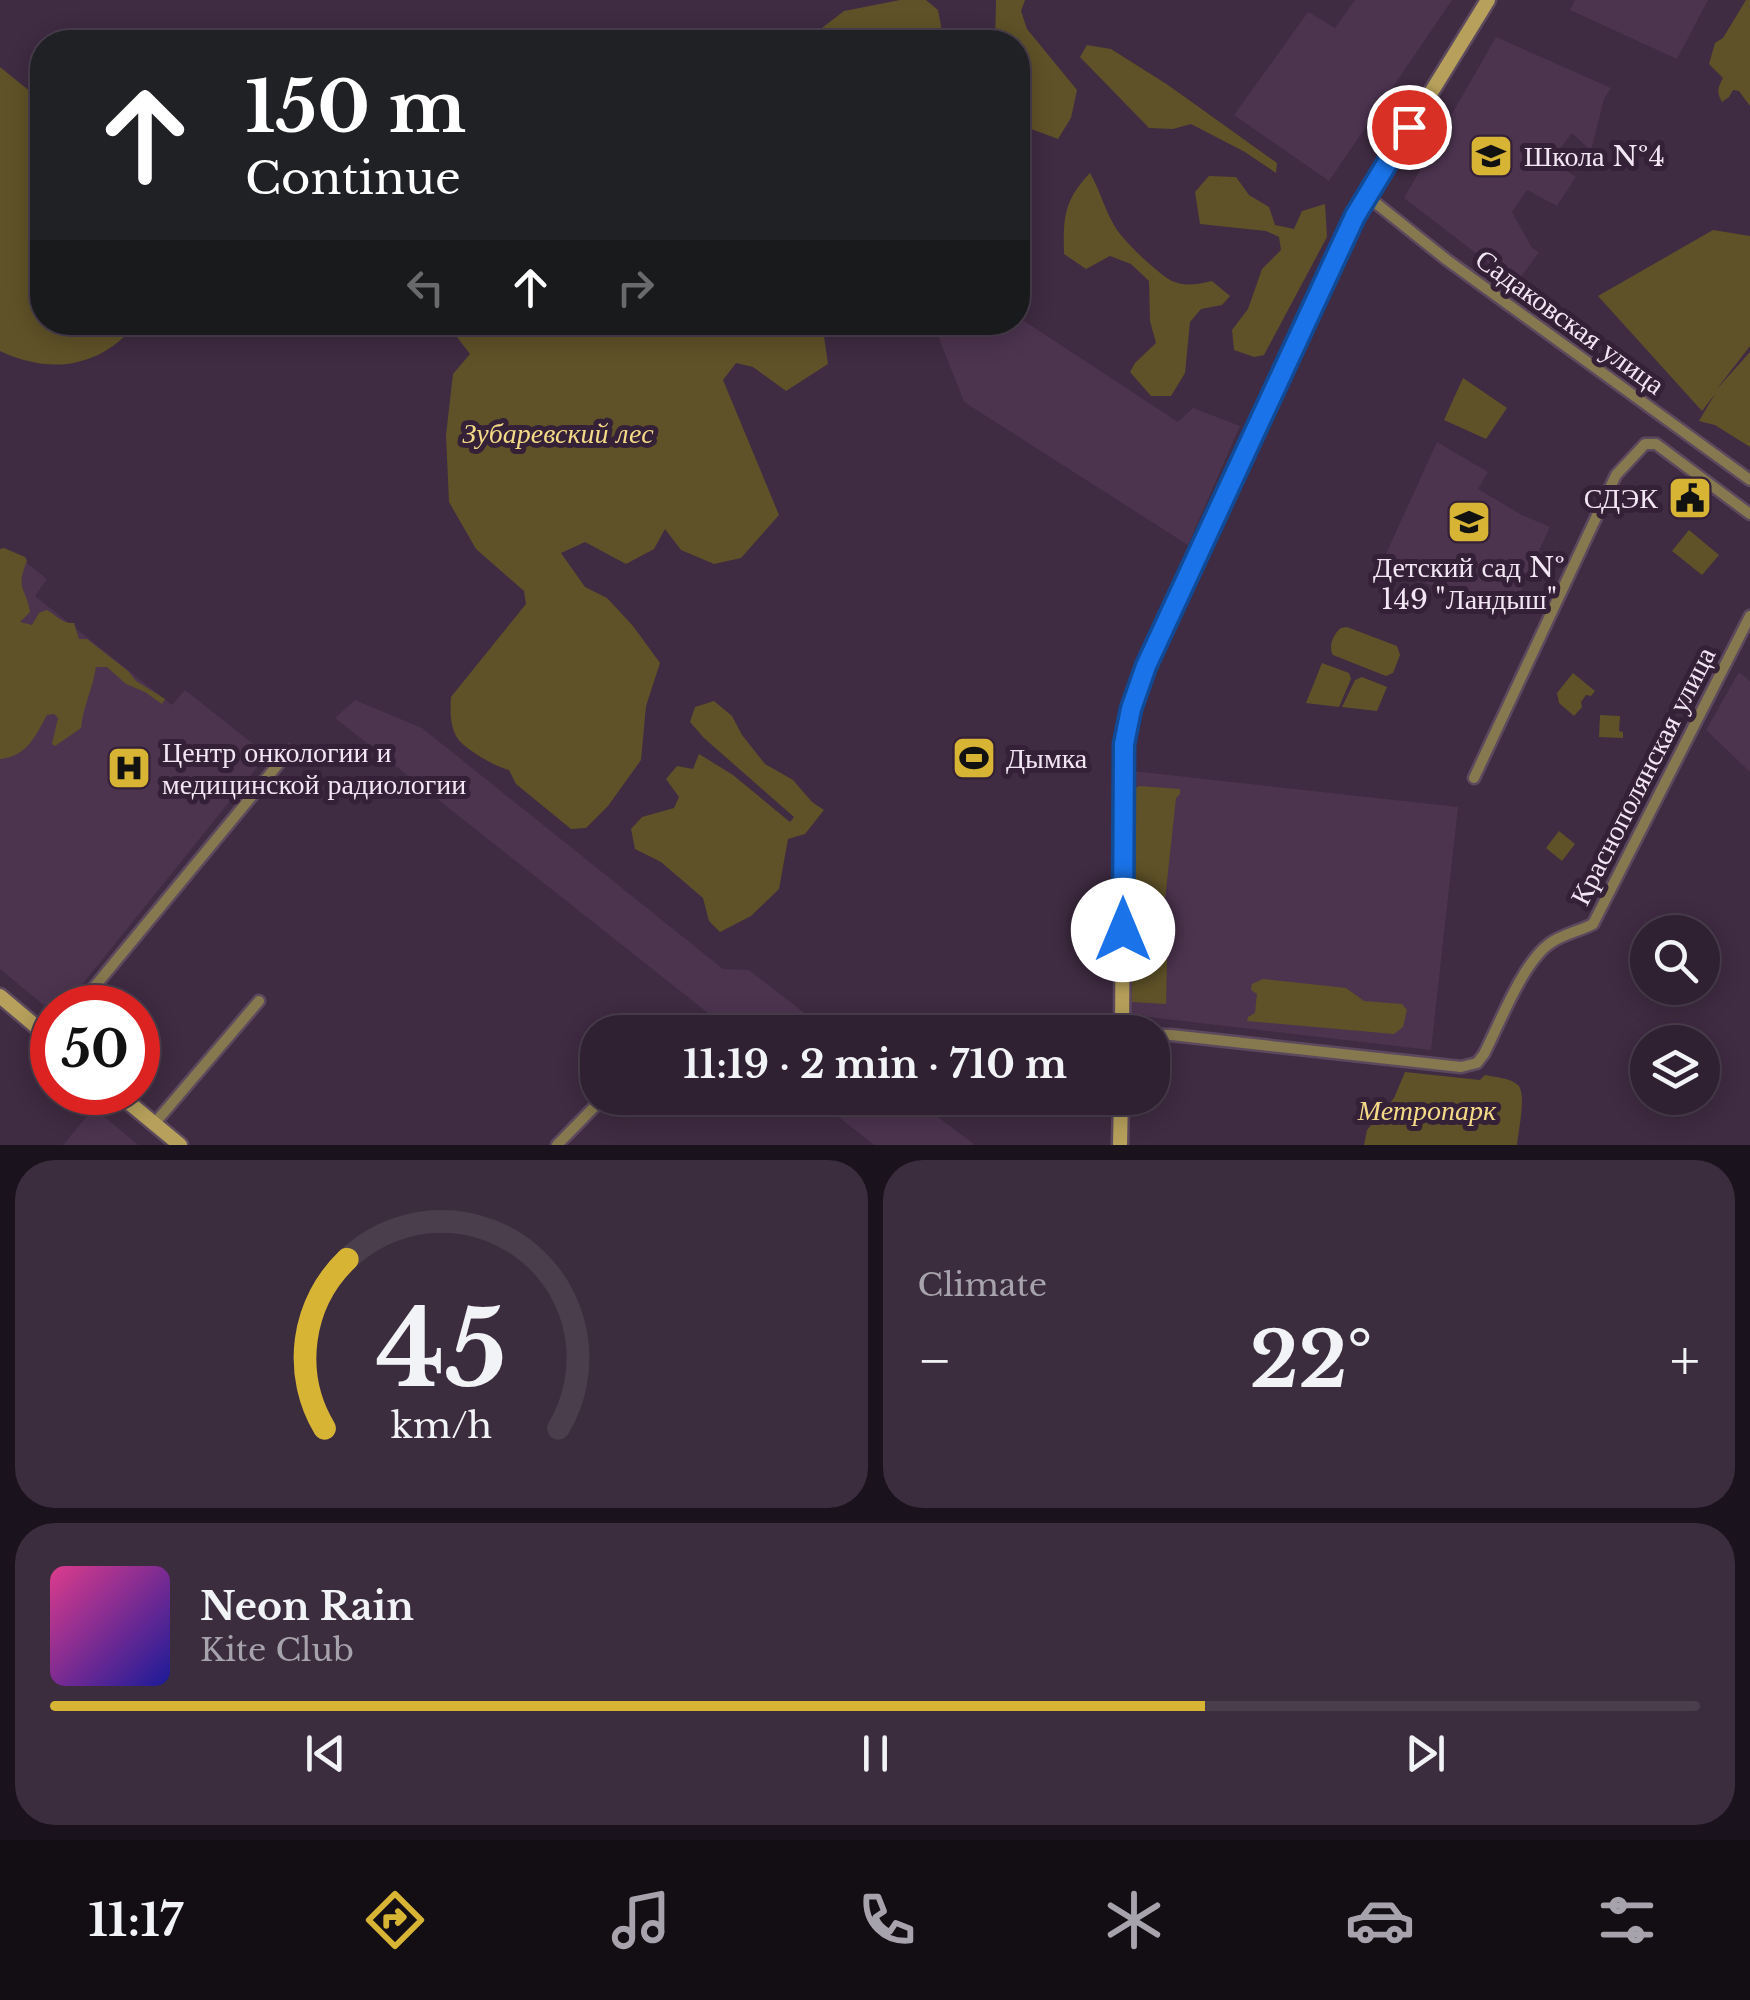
<!DOCTYPE html>
<meta charset="utf-8">
<style>
body{margin:0;font-family:"Libre Baskerville",serif;background:#3b2d3e;color:#f1f3f6;height:100vh;display:flex;flex-direction:column;font-size:38px;white-space:nowrap}
*{box-sizing:border-box;margin:0}
p{font-size:32px;color:#a7a3ac}
.icon{flex:none;width:55px;height:55px;fill:none;stroke:currentColor;stroke-width:2;stroke-linecap:round;stroke-linejoin:round}
.map{position:relative;height:1145px;overflow:hidden}
.side{display:flex;flex-direction:column;gap:15px;padding:15px;background:#1a121c;flex:1}
.side>*{flex:none}
.top-card{position:absolute;left:30px;top:30px;width:1000px;height:305px;border-radius:40px;box-shadow:0 5px 25px #0003,0 0 0 2px #4a3e4d;background:#202124;color:#fff;overflow:hidden}
.tools{position:absolute;left:1630px;top:915px;display:grid;gap:20px}
.tools a{display:grid;place-items:center;width:90px;height:90px;border-radius:50%;background:#2f2032;box-shadow:0 5px 25px #0003,0 0 0 2px #4a3e4d;font-size:50px}
.speed{position:absolute;left:30px;top:985px;display:flex;gap:20px;font-size:50px;font-weight:700;text-align:center}
.speed>*{display:grid;place-content:center;width:130px;height:130px;border-radius:50%;background:#2f2032;box-shadow:0 5px 25px #0003,0 0 0 2px #4a3e4d;line-height:1}
.speed .limit{border:15px solid #d22;background:#fff;color:#111}
.pin{position:absolute;display:grid;place-items:center;width:85px;height:85px;color:#fff;margin:-42px;border:5px solid #fff;border-radius:50%;box-shadow:0 2px 10px #0007}
.me{position:absolute;width:110px;margin:-55px;rotate:0deg;stroke-linejoin:round;filter:drop-shadow(0 0 8px #0008)}
.turn{display:flex;align-items:center;gap:35px;height:210px;padding:0 50px;font-size:45px}
.turn .icon{width:130px;height:130px;stroke-width:2.5}
.turn b{display:block;font-size:70px;line-height:85px}
.lanes{display:flex;align-items:center;height:95px;padding:0 50px;background:#0003;justify-content:center;gap:50px;direction:ltr}
.lanes .off{opacity:.35}
.big{font-size:75px;font-weight:800;line-height:1.1}
.side .widget{flex:1;display:flex;flex-direction:column;justify-content:center;gap:15px;min-width:0;padding:0 35px;border-radius:40px;background:#3b2d3e}
.side .dial{align-items:center;gap:0}
.dial svg{height:260px;overflow:visible;fill:none;stroke:#4a3e4d;stroke-width:7;stroke-linecap:round;text-anchor:middle}
.dial text{fill:#f1f3f6;stroke:none}
.song{display:flex;align-items:center;gap:30px}
.cover{width:120px;height:120px;border-radius:15px;background:linear-gradient(135deg,hsl(330 70% 55%),hsl(240 70% 35%))}
.played{height:10px;border-radius:5px;background:linear-gradient(90deg,#d8b434 70%,#4a3e4d 70%)}
.keys{display:flex;justify-content:space-around;direction:ltr}
.heat{display:flex;justify-content:space-between;align-items:center;font-size:55px;direction:ltr}
.side .tiles{flex:1;display:grid;gap:15px;grid-template-columns:1fr 1fr}
.widget:last-child{grid-column:span 2}
.trip{position:absolute;left:580px;top:1015px;width:590px;height:100px;border-radius:40px;background:#2f2032;box-shadow:0 5px 25px #0003,0 0 0 2px #4a3e4d;font-weight:800;line-height:100px;text-align:center}
.tabs{display:flex;height:160px;justify-content:space-around;align-items:center;background:#130d14;color:#a7a3ac}
.tabs .icon{width:70px;height:70px}
.tabs .on{color:#d8b434}
.tabs b{font-size:45px;color:#f1f3f6}
.map>svg:first-child{display:block}
.built{fill:#4c344f}
.green{fill:#5f5228}
.lines{fill:none;stroke-linecap:round;stroke-linejoin:round}
.minor-casing{stroke:#5c495e;stroke-width:15}
.secondary-casing{stroke:#5c495e;stroke-width:19}
.minor{stroke:#87794f;stroke-width:10}
.secondary{stroke:#b6a05b;stroke-width:14}
.route-casing{stroke:#114b97;stroke-width:25}
.route{stroke:#1a73e8;stroke-width:18}
.labels{text-anchor:middle;dominant-baseline:central;stroke-width:10;stroke-linejoin:round;paint-order:stroke}
.poi-label{font-size:28px;fill:#f3e6f4;stroke:#352137;text-anchor:start}
.street-label{font-size:28px;fill:#f3e6f4;stroke:#352137}
.park-label{font-size:28px;font-style:italic;fill:#f4da87;stroke:#352137}
</style>
<div class="map">
<svg width="1750" height="1145" viewBox="0 0 1750 1145">
<rect width="100%" height="100%" fill="#3f2b42"/>
<path class="built" d="M1355,0h97l-123,181 -95,-66 74,-103 27,16z
M1575,0h133l-31,59 -107,-49z
M1496,37l115,51 -7,11 -13,52 -19,-18 -21,28 25,16 -19,29 -30,-16 -15,22 20,36 7,4 -23,32 -112,-86z
M1018,317l160,105 15,-14 47,18 -52,119 -224,-143 -31,-79 85,-1z
M1437,442l51,30 -10,17 44,26 28,12 -38,83 -14,-5 -2,3 -116,-41z
M12,551l35,28 -12,17 137,109 13,-15 82,65 -203,252 -12,1v4l-52,-43v-403z
M1739,672l11,9v91l-44,-42z
M355,700l67,28 301,241 26,1 80,62h-97l-397,-314z
M1133,771l325,36 -27,243 -300,-35z
M815,1098h98l62,47h-101z
M94,1108l44,37h-75z"/>
<path class="green" d="M900,0h26l12,10 6,32h-144l9,-4 35,-27z
M996,0h29l-4,11 6,18 50,61 -6,28 -13,21 -40,-15v-82h-23z
M1746,0h4v106l-11,-15 -6,-1 -4,7 -7,5c-6,-10 -4,-15 1,-24l-14,-14 6,-21 8,-5z
M1087,45l24,4 57,36 109,78 -1,10 -31,-21 -54,-28 -18,5 -24,-1 -69,-71z
M0,67l42,34v221l95,1c-37,45 -86,52 -137,28z
M1090,173c10,17 14,35 24,52 7,14 44,49 58,56 13,6 27,3 40,0l18,15 -8,9 -21,4 -11,13 -5,51 -14,23h-20l-21,-24 5,-9 21,-20 -6,-22 -1,-40 -18,-17 -21,-8 -24,13 -22,-15c-1,-36 0,-54 26,-81z
M1209,176l27,1 13,18 20,12 6,18 19,4 8,-18 23,-7 2,33 -63,118 -10,2 -20,-7 -2,-20 16,-21 14,-40 19,-19 -2,-13 -13,-6 -66,-7 -5,-32z
M1713,230l37,6v110l-34,44 34,-38v95l-35,-22 -16,-4 16,-27 -13,17 -104,-115z
M458,323h364l6,41 -42,27 -33,-24 -17,-4 -13,17 56,135 -38,43 -27,6 -33,-14 -16,-21 -11,20 -28,15 -41,-22 -24,11 24,34 22,11 26,28 27,37 -14,43 -5,54 -33,46 -22,22 -15,1 -55,-45 -7,-14c-13,-3 -43,-20 -51,-31 -8,-11 -8,-29 -7,-42l75,-93 -2,-13 -48,-42 -27,-47 -3,-67 7,-61 17,-20 -13,-17z
M1463,378l44,30 -21,31 -42,-19z
M1689,530l30,25 -17,20 -30,-24z
M4,548l21,9 2,4c-12,29 -1,26 3,51l-10,10 12,3 7,-12 8,-3c9,5 15,14 27,13l5,16h8l41,32 8,10 29,18 -3,5 -17,-12 -19,-8 -19,-17h-11c-3,21 -13,40 -15,61l-26,18 -3,-2 6,-26 -4,-4 -7,1c-12,22 -20,41 -47,44v-210z
M1347,627l50,19 3,9 -7,18 -7,3 -53,-21c-5,-8 0,-21 8,-27z
M1322,663l27,10 2,6 -12,28 -33,-4z
M1573,673l22,18 -4,5 -5,-1 -5,7 1,5 -8,9 -15,-13 -2,-10z
M1362,677l25,10 -10,24 -35,-4 13,-27z
M714,701l18,15 10,19 23,29 28,16 19,22 12,8 -19,24 -17,5 -9,50 -28,27 -31,16 -11,-11 -6,-23 -42,-36 -26,-13 -4,-20 11,-12 32,-9 5,-11 -13,-18 11,-13 16,3 6,-15 34,21 57,47 4,-5 -90,-79 -14,-16 5,-15z
M1600,715l20,1 -1,15 4,1v6l-24,-1z
M1139,786l41,3v5l-4,4 -13,120 5,2 -2,84 -34,-2 -3,-209z
M1559,831l16,13 -13,17 -16,-13z
M1263,979l83,9 18,13 38,3 5,6 -4,17 -9,7 -147,-13 1,-4 7,-4 2,-19 -6,-4 1,-6z
M1405,1072l75,8 5,-5c9,2 26,3 33,10 9,9 0,47 -1,60h-153l3,-15 27,-32z"/>
<g class="lines">
<defs>
<path id="minor" d="M1367,196l80,64 303,220
M1474,778l142,-303 29,-31h11l94,70
M77,1008l212,-257
M1152,1035h19l290,32 16,-4 7,-9c16,-31 38,-90 65,-110 13,-10 29,-12 44,-20l157,-308
M154,1124l105,-123
M557,1145l46,-47"/>
<path id="secondary" d="M0,996l52,44
M1122,1032l2,-284 7,-39 15,-43 209,-450 133,-216
M116,1092l64,53
M1120,1145l1,-47"/>
</defs>
<use href="#minor" class="minor-casing"/>
<use href="#secondary" class="secondary-casing"/>
<use href="#minor" class="minor"/>
<use href="#secondary" class="secondary"/>
</g>
<g class="lines">
<defs>
<path id="route" d="M1123,930l1,-186 7,-35 15,-43 209,-450 54,-89"/>
</defs>
<use href="#route" class="route-casing"/>
<use href="#route" class="route"/>
</g>
<defs>
<symbol id="school-square" viewBox="-11 -11 22 22"><rect x="-9" y="-9" width="18" height="18" rx="4" fill="#d8b434" stroke="#352137"/><path d="M0-5L7-2L0 1L-7-2ZM-4 1L0 2.5L4 1V4Q0 6-4 4Z" fill="#111"/></symbol>
<symbol id="civic-square" viewBox="-11 -11 22 22"><rect x="-9" y="-9" width="18" height="18" rx="4" fill="#d8b434" stroke="#352137"/><path d="M-.6-6.5H3V-4.5H.6V-3L4-1V1h2V6H-6V1h2V-1L-.6-3ZM-1.2 2.5V6h2.4V2.5Z" fill="#111"/></symbol>
<symbol id="stadium-square" viewBox="-11 -11 22 22"><rect x="-9" y="-9" width="18" height="18" rx="4" fill="#d8b434" stroke="#352137"/><path d="M0-5a6.5 5 0 1 0 0 10a6.5 5 0 1 0 0-10ZM-3.5-1.8h7v3.6h-7Z" fill="#111"/></symbol>
<symbol id="hospital-square" viewBox="-11 -11 22 22"><rect x="-9" y="-9" width="18" height="18" rx="4" fill="#d8b434" stroke="#352137"/><path d="M-5-5h3v3.5h4V-5h3V5h-3V1.5h-4V5h-3Z" fill="#111"/></symbol>
</defs>
<g fill-rule="evenodd">
<use href="#school-square" x="1466" y="131" width="50" height="50"/>
<use href="#civic-square" x="1665" y="473" width="50" height="50"/>
<use href="#school-square" x="1444" y="497" width="50" height="50"/>
<use href="#stadium-square" x="949" y="733" width="50" height="50"/>
<use href="#hospital-square" x="104" y="743" width="50" height="50"/>
</g>
<g class="labels">
<g class="poi-label">
<text x="1524" y="156">Школа №4</text>
<text x="1658" y="498" text-anchor="end">СДЭК</text>
<text x="1469" y="567" text-anchor="middle">Детский сад №<tspan x="1469" dy="32">149 "Ландыш"</tspan></text>
<text x="162" y="752">Центр онкологии и<tspan x="162" dy="32">медицинской радиологии</tspan></text>
<text x="1006" y="758">Дымка</text>
</g>
<g class="street-label">
<text transform="translate(1570 322) rotate(36)">Садаковская улица</text>
<text transform="translate(1643 776) rotate(-63)">Краснополянская улица</text>
</g>
<g class="park-label">
<text x="558" y="433">Зубаревский лес</text>
<text x="1427" y="1110">Метропарк</text>
</g>
</g>
</svg>
<div class="tools">
<a><svg class="icon" aria-label="search" viewBox="0 0 24 24"><circle cx="10" cy="10" r="6"/><path d="M15 15l6 6"/></svg></a>
<a><svg class="icon" aria-label="layers" viewBox="0 0 24 24"><path d="M12 4l9 5-9 5-9-5zM3 14l9 5 9-5"/></svg></a>
</div>
<div class="speed"><div class="limit">50</div></div>
<div class="pin" style="left:1409px;top:127px;background:#d93025"><svg class="icon" aria-label="arrive" viewBox="0 0 24 24"><path d="M6 21V4h12l-3 4 3 4H6"/></svg></div>
<svg class="me" style="left:1123px;top:930px" viewBox="-20 -20 40 40"><circle r="19" fill="#fff"/><path d="M0-13L10 11 0 6-10 11z" fill="#1a73e8"/></svg>
<div class="trip">11:19 · 2 min · 710 m</div>
<div class="top-card">
<div class="turn"><svg class="icon" aria-label="ahead" viewBox="0 0 24 24"><path d="M12 20V5M6 11l6-6 6 6"/></svg><div><b>150 m</b>Continue</div></div>
<div class="lanes"><svg class="icon off" aria-label="left" viewBox="0 0 24 24"><path d="M17 20v-9H6M10 6l-5 5 5 5"/></svg><svg class="icon" aria-label="ahead" viewBox="0 0 24 24"><path d="M12 20V5M6 11l6-6 6 6"/></svg><svg class="icon off" aria-label="right" viewBox="0 0 24 24"><path d="M7 20v-9h11M14 6l5 5-5 5"/></svg></div>
</div>
</div>
<section class="side">
<div class="tiles">
<div class="widget dial"><svg viewBox="0 0 100 80">
<path d="M14 69A42 42 0 1 1 86 69"/>
<path d="M14 69A42 42 0 0 1 21 17" stroke="#d8b434"/>
<text x="50" y="56" font-size="32" font-weight="700">45</text>
<text x="50" y="72" font-size="11">km/h</text>
</svg></div>
<div class="widget"><p>Climate</p>
<div class="heat"><a>−</a><b class="big">22°</b><a>+</a></div>
</div>
<div class="widget">
<div class="song"><i class="cover"></i><div><b>Neon Rain</b><p>Kite Club</p></div></div>
<div class="played"></div>
<div class="keys"><svg class="icon" aria-label="previous" viewBox="0 0 24 24"><path d="M18 5L8 12l10 7zM5 5v14"/></svg><svg class="icon" aria-label="pause" viewBox="0 0 24 24"><path d="M8 5v14M16 5v14"/></svg><svg class="icon" aria-label="next" viewBox="0 0 24 24"><path d="M6 5l10 7-10 7zM19 5v14"/></svg></div>
</div>
</div>
</section>
<nav class="tabs">
<b>11:17</b>
<svg class="icon on" aria-label="directions" viewBox="0 0 24 24"><path d="M12 3l9 9-9 9-9-9zM9 14v-3h6M13 9l2 2-2 2"/></svg>
<svg class="icon" aria-label="music" viewBox="0 0 24 24"><path d="M9 18V5l10-2v13"/><circle cx="6" cy="18" r="3"/><circle cx="16" cy="16" r="3"/></svg>
<svg class="icon" aria-label="phone" viewBox="0 0 24 24"><path d="M5 4h4l2 5-3 2q2 4 5 5l2-3 5 2v4C11 20 4 13 5 4z"/></svg>
<svg class="icon" aria-label="climate" viewBox="0 0 24 24"><path d="M12 3v18M4 7l16 10M4 17L20 7"/></svg>
<svg class="icon" aria-label="car" viewBox="0 0 24 24"><path d="M5 17H2v-5l4-1 3-4h7l3 4 3 1v5h-3M9 17h6M6 11h13"/><circle cx="7" cy="17" r="2"/><circle cx="17" cy="17" r="2"/></svg>
<svg class="icon" aria-label="filters" viewBox="0 0 24 24"><path d="M4 7h16M4 17h16"/><circle cx="9" cy="7" r="2"/><circle cx="15" cy="17" r="2"/></svg>
</nav>
